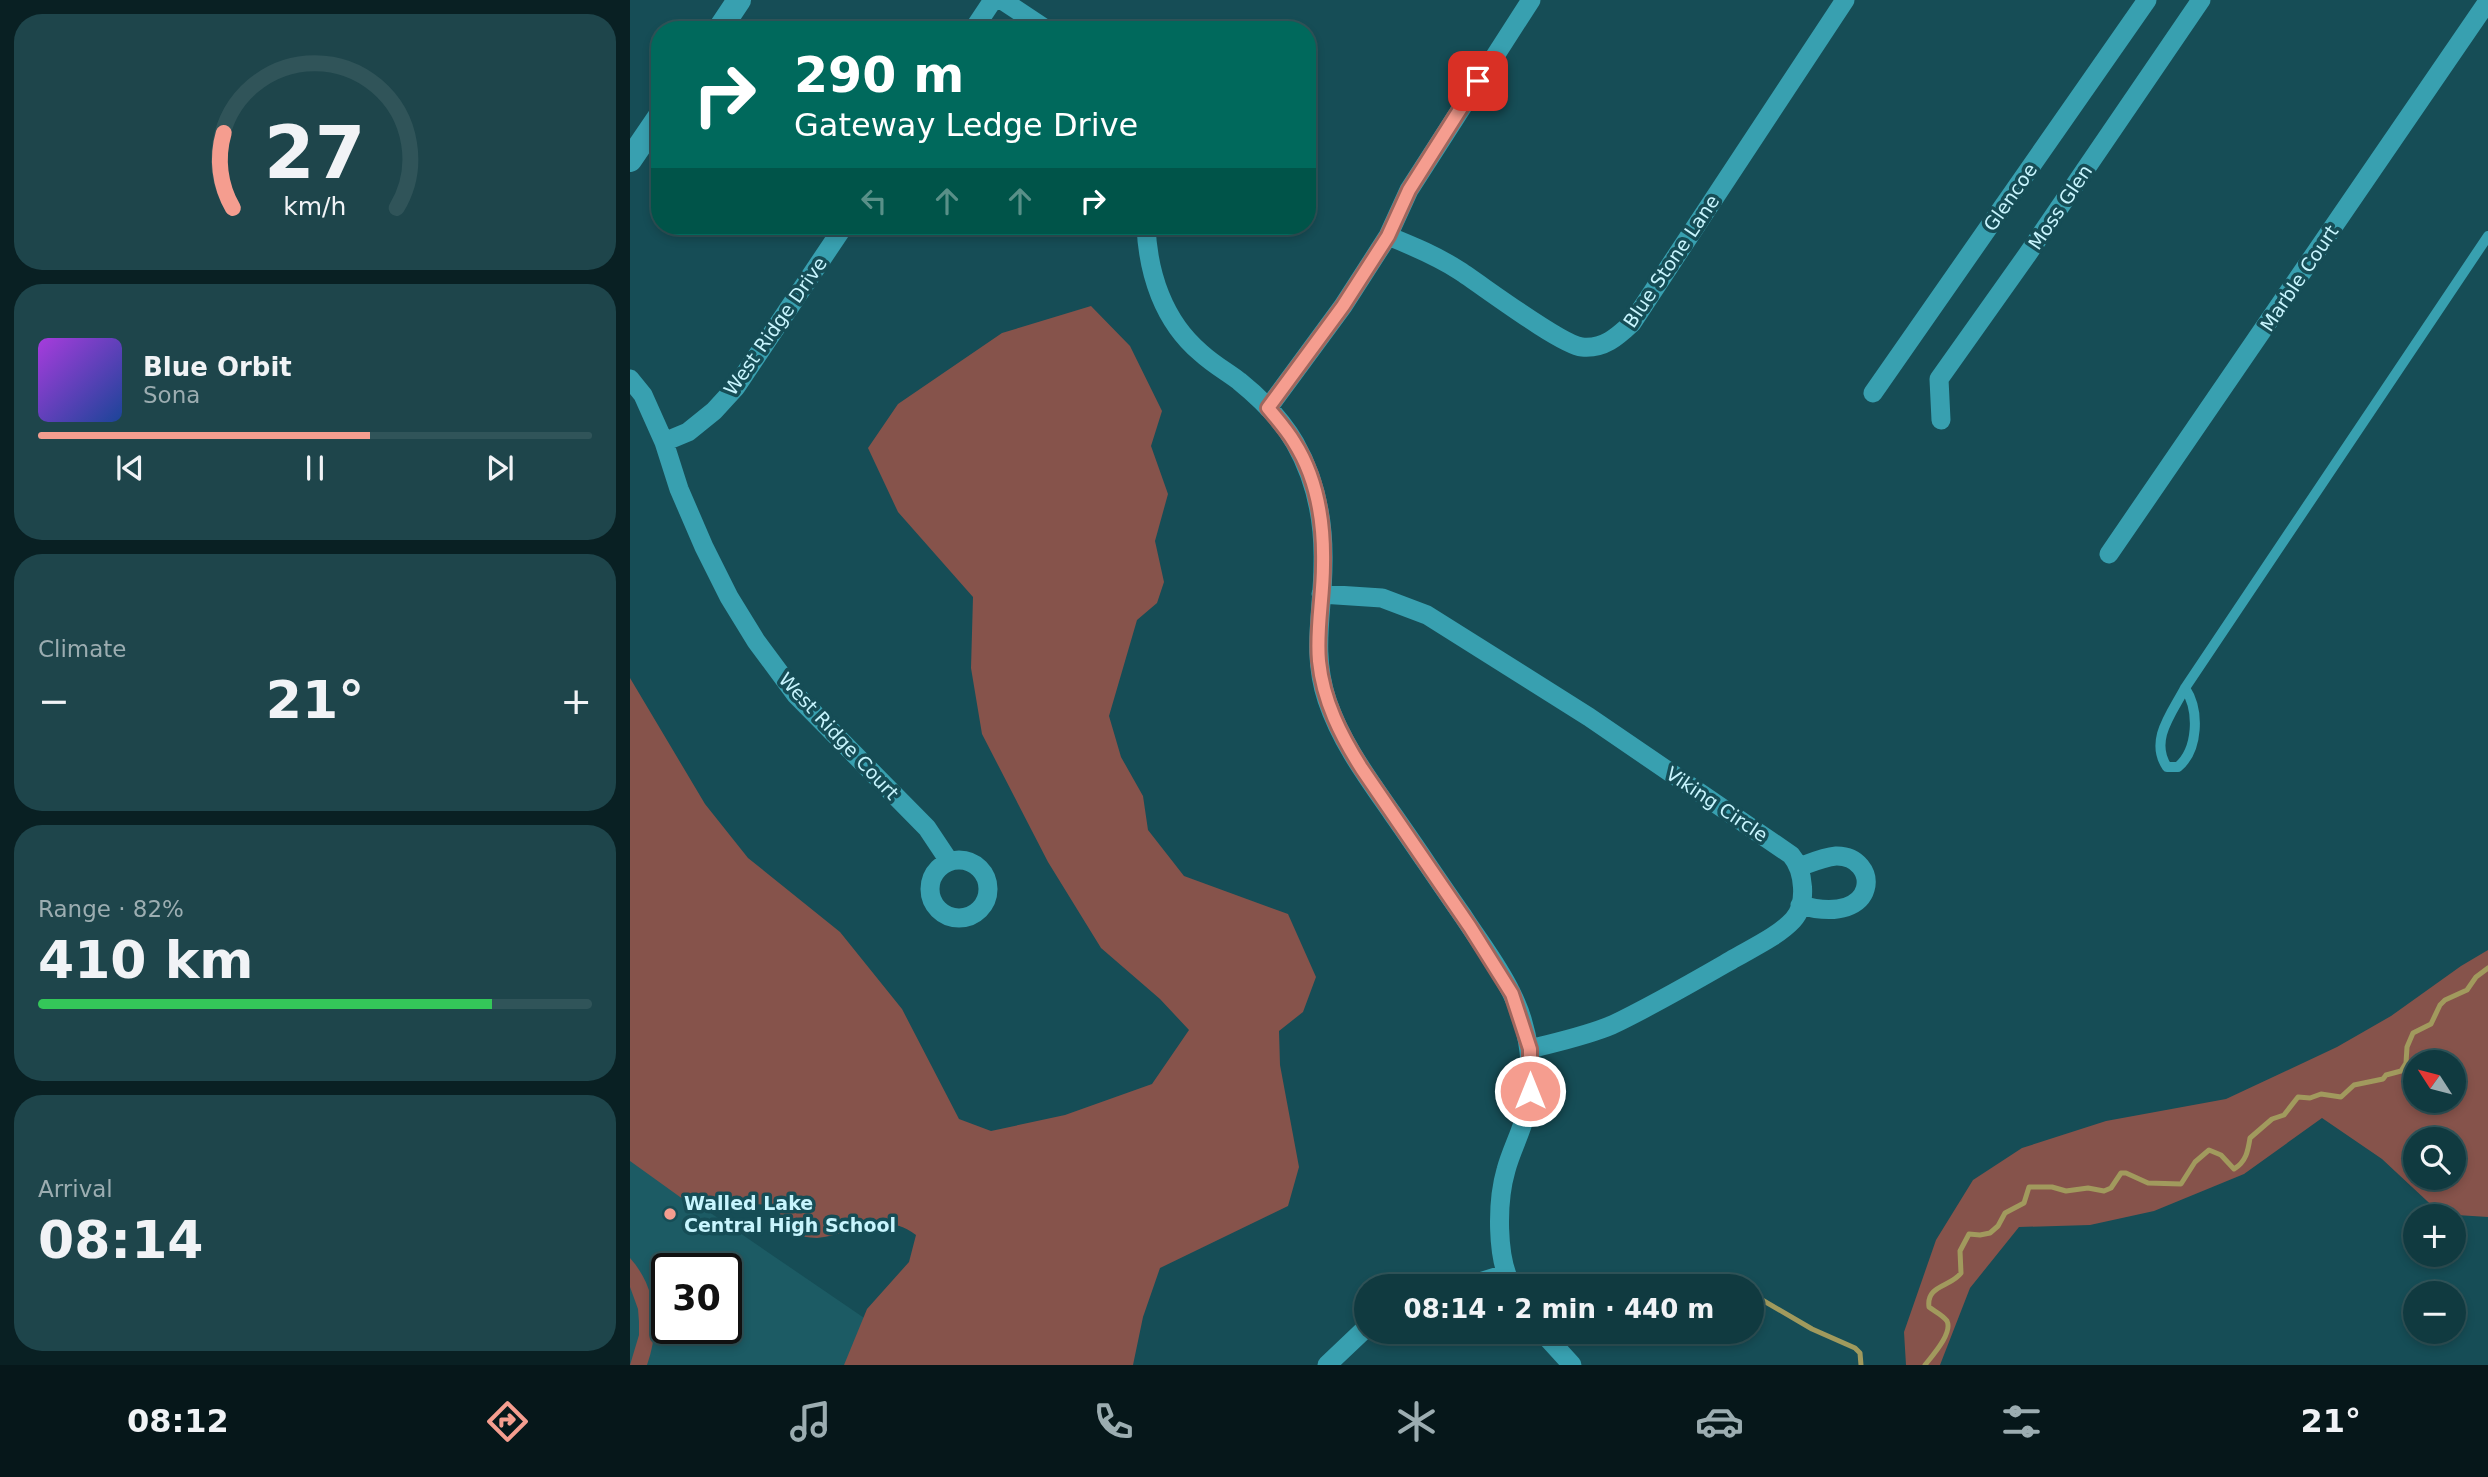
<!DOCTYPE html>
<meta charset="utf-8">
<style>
body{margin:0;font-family:"DejaVu Sans",sans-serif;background:#1e454b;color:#f1f3f6;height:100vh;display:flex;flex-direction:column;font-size:26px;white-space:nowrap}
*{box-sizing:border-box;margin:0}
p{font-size:23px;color:#9cadb1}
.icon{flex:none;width:38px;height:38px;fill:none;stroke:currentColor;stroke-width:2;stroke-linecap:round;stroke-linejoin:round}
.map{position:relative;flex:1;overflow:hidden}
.drawer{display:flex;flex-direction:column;gap:14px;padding:14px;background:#092023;width:630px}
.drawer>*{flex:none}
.top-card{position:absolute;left:21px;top:21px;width:665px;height:214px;border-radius:28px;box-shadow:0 4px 10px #0003,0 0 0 2px #305459;background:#00695c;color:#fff;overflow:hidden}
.needle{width:46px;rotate:306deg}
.controls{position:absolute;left:1773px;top:1050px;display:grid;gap:14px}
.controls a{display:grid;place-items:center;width:63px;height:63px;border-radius:50%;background:#103a40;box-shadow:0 4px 10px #0003,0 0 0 2px #305459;font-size:35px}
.speed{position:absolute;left:21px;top:1253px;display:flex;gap:14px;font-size:35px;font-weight:700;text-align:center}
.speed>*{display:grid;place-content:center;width:91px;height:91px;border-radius:50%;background:#103a40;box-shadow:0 4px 10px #0003,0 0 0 2px #305459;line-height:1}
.speed .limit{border:4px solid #111;border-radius:10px;background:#fff;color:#111}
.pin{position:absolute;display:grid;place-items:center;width:60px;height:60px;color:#fff;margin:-30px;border-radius:14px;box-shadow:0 4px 10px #0006}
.me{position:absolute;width:77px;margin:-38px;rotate:0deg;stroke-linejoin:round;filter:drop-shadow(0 0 5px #0008)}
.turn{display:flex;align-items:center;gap:24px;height:147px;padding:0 28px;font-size:32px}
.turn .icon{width:91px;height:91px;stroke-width:2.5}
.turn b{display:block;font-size:49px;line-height:60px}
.lanes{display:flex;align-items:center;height:66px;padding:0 28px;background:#0003;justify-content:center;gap:35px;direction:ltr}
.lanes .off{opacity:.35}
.big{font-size:52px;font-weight:800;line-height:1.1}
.drawer .widget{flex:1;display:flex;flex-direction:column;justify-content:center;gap:10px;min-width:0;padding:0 24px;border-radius:28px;background:#1e454b}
.drawer .dial{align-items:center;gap:0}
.dial svg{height:182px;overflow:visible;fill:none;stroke:#305459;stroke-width:7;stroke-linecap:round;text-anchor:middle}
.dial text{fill:#f1f3f6;stroke:none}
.song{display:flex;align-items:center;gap:21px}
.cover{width:84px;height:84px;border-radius:10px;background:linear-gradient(135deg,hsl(280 70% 55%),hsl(220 70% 35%))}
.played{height:7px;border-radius:4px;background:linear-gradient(90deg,#f59d8f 60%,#305459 60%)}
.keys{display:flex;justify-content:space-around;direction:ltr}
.heat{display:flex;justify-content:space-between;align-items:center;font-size:38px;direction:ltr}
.charge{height:10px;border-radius:5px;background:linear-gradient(90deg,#34c759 82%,#305459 0)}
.trip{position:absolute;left:724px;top:1274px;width:410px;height:70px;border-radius:35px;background:#103a40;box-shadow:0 4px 10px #0003,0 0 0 2px #305459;font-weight:800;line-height:70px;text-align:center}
.tabs{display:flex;height:112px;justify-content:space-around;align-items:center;background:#06171a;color:#9cadb1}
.tabs .icon{width:49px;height:49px}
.tabs .active{color:#f59d8f}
.tabs b{font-size:32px;color:#f1f3f6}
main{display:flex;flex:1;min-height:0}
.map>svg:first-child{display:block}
.built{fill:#1c5b64;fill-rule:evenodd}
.green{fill:#86534b;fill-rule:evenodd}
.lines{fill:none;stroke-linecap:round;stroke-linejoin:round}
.stream{stroke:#a19a5d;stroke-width:5}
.service{stroke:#38a0b0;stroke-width:10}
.minor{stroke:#38a0b0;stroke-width:19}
.tertiary{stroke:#38a0b0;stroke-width:24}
.route-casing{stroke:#9f665d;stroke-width:18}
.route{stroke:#f59d8f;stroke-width:12}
.poi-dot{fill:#f59d8f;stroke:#164d56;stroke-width:2.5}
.labels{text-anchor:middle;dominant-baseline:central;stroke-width:7;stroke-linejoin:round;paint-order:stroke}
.street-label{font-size:19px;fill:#c8f5fe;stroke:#164d56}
.poi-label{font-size:19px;font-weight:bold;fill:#c8f5fe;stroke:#164d56;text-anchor:start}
</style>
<main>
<section class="drawer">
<div class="widget dial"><svg viewBox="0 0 100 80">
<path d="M14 69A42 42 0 1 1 86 69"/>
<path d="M14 69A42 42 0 0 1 10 36" stroke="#f59d8f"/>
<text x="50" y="56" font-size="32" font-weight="700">27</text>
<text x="50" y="72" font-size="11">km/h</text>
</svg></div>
<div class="widget">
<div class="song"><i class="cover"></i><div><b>Blue Orbit</b><p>Sona</p></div></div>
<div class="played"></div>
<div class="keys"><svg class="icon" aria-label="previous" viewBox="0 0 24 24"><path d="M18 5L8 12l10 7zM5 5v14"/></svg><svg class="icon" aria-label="pause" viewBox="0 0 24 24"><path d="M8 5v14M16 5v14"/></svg><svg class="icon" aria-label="next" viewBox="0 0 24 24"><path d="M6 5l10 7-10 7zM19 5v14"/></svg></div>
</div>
<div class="widget"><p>Climate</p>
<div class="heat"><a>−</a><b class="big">21°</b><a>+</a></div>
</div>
<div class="widget"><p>Range · 82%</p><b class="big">410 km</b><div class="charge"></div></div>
<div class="widget"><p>Arrival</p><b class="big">08:14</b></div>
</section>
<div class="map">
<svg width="1858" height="1365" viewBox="0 0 1858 1365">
<rect width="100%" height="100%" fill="#164d56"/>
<path class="built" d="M0,1158l303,207h-303zM37,1269h59v59h-59z"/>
<path class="green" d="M461,306l39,40 32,65 -11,35 17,48 -13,47 9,41 -7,21 -20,17 -28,96 12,41 22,39 5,34 36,46 104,38 28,63 -13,35 -24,19 1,34 19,102 -11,39 -128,62 -17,49 -10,48h-289l23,-56 42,-47 7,-27c-35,-26 -63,0 -99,3 -9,0 -19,-3 -28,-4l-13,-29 -89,-3 -57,-41v-483l75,126 43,54 92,74 62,77 57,110 32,12 74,-16 87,-31 37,-54 -29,-31 -59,-51 -53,-86 -66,-128 -11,-66 2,-71 -75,-85 -30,-64 30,-44 104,-71z
M1858,950v267l-47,-3 -59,-55 -60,-41 -78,56 -90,37 -64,14 -71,2 -49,61 -30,77h-34l-2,-33 32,-92 37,-60 49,-32 84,-27 120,-22 111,-52 54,-31 70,-50zM1785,1062h39v39h-39zM1785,1139h39v39h-39z
M0,1258c27,30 30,71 17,107h-17l9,-30v-13l-1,-13 -8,-22z"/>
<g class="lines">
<path class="stream" d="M1122,1294l60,35 43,19 5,5 1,12
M1295,1365c7,-9 28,-32 22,-44 -4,-6 -13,-10 -18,-14 -3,-22 22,-20 32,-34l-1,-22 9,-17 11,1 10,-2 8,-7 7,-13 19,-10 5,-16h23l14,4 22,-3 16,3 7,-3 10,-15h5l22,10 33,1 14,-22 14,-12 12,5 13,14c12,-7 14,-18 16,-31l22,-19 12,-4 14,-18 12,1 11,-4 20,3 13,-12 29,-6 3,-4 15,-4 5,-8 1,-16 6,-14 18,-9 9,-19 5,-5 22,-10 9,-13 12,-9"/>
<path class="service" d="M1555,688c15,23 13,62 -7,79h-11c-18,-27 5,-54 18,-79l303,-452"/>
<path class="minor" d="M372,0l45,30
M343,30l20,-30
M516,226c2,47 17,95 55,127 12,11 26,19 38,28 21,17 43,39 56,62 21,37 29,79 28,121 0,47 -12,88 4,136 14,42 40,77 65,113 24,34 47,69 71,103 16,25 35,49 48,76 19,37 24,81 15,121 -5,20 -15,38 -20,57 -9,31 -10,88 6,116
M758,236c25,10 49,20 72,35 23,15 101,74 122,76 22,2 35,-10 50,-24l213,-323
M0,379l13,16 21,47 15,47 25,58 25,50 27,44 40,54 131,133 22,33
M1243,393l274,-393
M638,408l75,-102 45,-70 21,-46 122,-190
M1311,420l-2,-41 88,-124 174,-255
M34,442l24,-10 26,-21 22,-24 108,-161
M1479,554l379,-553
M691,594l61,4 45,17 162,102 202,138c13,15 17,49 2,65 -15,16 -39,27 -58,38 -40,23 -81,47 -123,67 -26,11 -55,17 -82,24
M300 889a29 29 0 1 1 58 0a29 29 0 1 1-58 0Z
M1169,867c11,-4 25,-10 37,-11 44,-1 46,72 -36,49
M837,1286l38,-12
M912,1332l30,33
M697,1365l40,-38"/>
<path class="tertiary" d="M89,30l20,-30
M0,160l30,-44"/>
</g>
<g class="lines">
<defs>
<path id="route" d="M848,81l-69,109 -21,46 -45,70 -75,102c9,11 19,22 26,34 23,36 30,81 29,123 0,33 -7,64 -4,96 4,40 22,75 43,108l108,158 42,67 18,55v42"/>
</defs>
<use href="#route" class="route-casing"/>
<use href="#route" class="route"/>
</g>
<circle class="poi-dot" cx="40" cy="1214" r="7"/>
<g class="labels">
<g class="street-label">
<text transform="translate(1380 197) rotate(-55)">Glencoe</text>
<text transform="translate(1430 207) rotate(-56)">Moss Glen</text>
<text transform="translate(1041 261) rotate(-56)">Blue Stone Lane</text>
<text transform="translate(1669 278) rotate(-56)">Marble Court</text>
<text transform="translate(145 326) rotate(-55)">West Ridge Drive</text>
<text transform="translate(209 736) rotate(47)">West Ridge Court</text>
<text transform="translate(1087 804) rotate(34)">Viking Circle</text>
</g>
<g class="poi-label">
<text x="54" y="1203">Walled Lake<tspan x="54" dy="22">Central High School</tspan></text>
</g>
</g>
</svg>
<div class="controls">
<a><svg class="needle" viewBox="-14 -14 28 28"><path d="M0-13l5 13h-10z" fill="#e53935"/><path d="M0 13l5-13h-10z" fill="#9cadb1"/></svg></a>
<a><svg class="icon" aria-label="search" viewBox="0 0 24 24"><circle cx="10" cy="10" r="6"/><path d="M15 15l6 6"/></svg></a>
<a>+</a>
<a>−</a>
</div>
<div class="speed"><div class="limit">30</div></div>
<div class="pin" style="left:848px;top:81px;background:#d93025"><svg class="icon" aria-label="arrive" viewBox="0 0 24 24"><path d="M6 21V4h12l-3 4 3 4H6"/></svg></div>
<svg class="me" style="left:900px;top:1091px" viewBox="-20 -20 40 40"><circle r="17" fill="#f59d8f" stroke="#fff" stroke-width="3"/><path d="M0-11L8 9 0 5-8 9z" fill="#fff"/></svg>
<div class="trip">08:14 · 2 min · 440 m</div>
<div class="top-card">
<div class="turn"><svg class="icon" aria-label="right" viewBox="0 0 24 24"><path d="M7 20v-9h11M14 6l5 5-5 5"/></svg><div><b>290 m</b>Gateway Ledge Drive</div></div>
<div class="lanes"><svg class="icon off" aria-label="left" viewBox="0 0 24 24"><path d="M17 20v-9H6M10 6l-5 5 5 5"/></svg><svg class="icon off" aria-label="ahead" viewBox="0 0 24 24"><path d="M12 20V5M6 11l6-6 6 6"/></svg><svg class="icon off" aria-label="ahead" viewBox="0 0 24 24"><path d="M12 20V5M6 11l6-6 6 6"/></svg><svg class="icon" aria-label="right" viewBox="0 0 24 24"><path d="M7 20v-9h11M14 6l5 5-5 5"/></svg></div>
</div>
</div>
</main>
<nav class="tabs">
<b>08:12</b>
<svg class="icon active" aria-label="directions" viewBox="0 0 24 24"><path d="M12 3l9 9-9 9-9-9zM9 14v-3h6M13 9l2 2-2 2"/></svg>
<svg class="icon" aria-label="music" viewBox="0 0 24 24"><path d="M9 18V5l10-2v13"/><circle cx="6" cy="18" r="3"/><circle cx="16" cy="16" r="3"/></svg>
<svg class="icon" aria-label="phone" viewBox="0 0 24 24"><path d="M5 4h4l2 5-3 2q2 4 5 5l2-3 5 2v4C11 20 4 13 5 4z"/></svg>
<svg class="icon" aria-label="climate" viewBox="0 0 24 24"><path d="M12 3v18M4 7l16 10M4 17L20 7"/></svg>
<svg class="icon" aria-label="car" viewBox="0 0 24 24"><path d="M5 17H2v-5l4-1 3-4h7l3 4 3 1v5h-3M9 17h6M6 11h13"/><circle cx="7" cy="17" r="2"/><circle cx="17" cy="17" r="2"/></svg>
<svg class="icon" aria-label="filters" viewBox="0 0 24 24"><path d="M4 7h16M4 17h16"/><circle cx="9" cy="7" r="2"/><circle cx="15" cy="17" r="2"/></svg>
<b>21°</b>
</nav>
